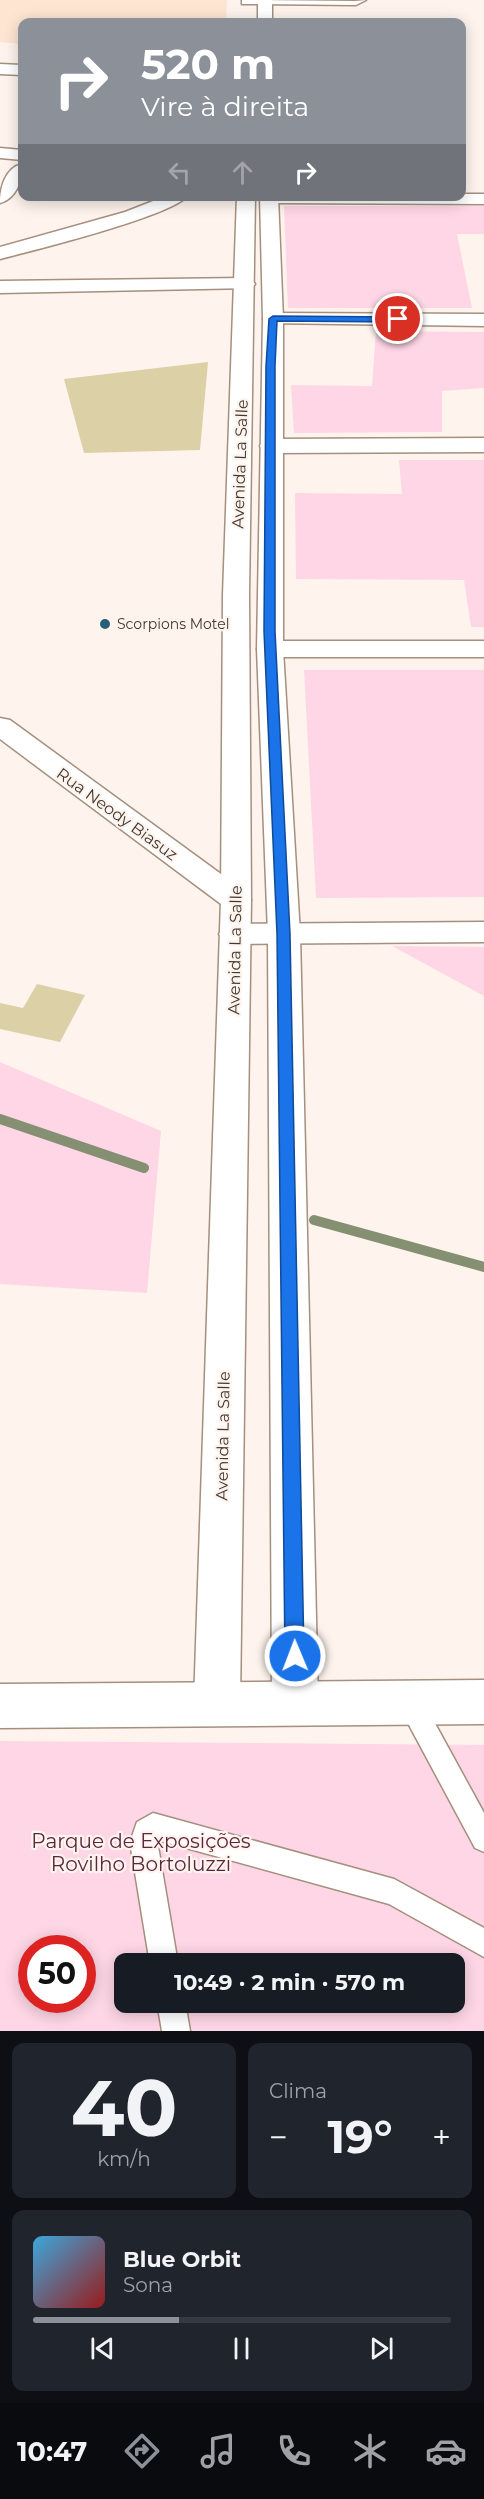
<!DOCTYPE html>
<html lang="pt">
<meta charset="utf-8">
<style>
body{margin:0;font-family:Montserrat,sans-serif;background:#20242c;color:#f1f3f6;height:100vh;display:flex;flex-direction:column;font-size:22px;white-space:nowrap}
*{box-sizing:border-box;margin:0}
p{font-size:20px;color:#9ea1a6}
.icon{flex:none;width:33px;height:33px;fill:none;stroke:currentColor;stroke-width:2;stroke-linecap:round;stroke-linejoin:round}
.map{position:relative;height:2031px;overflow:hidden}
.drawer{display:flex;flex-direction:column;gap:12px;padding:12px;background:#0d0f14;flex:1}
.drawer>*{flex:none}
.guide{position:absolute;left:18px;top:18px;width:448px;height:183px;border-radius:12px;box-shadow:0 3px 15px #0003;background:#8c9099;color:#fff;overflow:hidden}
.speed{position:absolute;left:18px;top:1935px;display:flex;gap:12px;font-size:30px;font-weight:700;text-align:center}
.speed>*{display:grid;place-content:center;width:78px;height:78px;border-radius:50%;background:#171b24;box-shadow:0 3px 15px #0003;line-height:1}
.speed .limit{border:9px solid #d22;background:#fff;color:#111}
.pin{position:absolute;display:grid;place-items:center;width:51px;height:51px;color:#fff;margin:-26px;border:3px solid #fff;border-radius:50%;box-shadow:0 2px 6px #0007}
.me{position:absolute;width:66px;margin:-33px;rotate:359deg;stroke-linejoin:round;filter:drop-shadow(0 0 4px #0008)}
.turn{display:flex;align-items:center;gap:21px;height:126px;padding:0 24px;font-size:27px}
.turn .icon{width:78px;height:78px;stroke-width:2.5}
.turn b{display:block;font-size:42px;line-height:51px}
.lanes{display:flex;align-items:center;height:57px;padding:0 24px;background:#0003;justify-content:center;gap:30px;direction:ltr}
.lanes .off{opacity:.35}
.big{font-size:45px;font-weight:700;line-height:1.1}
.drawer .widget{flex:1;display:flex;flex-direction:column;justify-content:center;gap:9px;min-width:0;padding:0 21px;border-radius:12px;background:#20242c}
.drawer .dial{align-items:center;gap:0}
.dial b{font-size:78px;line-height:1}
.song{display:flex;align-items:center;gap:18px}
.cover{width:72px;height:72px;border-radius:9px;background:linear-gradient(135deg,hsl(200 70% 55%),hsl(0 70% 35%))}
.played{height:6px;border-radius:3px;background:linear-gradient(90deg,#8c9099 35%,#363941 35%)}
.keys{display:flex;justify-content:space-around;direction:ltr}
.heat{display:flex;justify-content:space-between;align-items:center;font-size:33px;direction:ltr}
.drawer .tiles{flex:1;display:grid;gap:12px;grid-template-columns:1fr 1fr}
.widget:last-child{grid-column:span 2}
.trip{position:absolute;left:114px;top:1953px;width:351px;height:60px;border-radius:12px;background:#171b24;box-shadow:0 3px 15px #0003;font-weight:700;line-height:60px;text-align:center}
.tab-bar{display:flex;height:96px;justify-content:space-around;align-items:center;background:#090b0e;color:#9ea1a6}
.tab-bar .icon{width:42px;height:42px}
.tab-bar .active{color:#8c9099}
.tab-bar b{font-size:27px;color:#f1f3f6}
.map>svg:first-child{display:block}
.built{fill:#fde5d2}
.green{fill:#fed6e5;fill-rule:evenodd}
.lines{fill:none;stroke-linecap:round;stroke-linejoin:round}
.stream{stroke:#858f72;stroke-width:10}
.building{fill:#dcd0a7}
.service-casing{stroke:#a58f7e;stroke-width:3}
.minor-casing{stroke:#a58f7e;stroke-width:3}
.secondary-casing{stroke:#a58f7e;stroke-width:3}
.primary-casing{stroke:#a58f7e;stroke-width:3}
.service{fill:#fff;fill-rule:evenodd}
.minor{fill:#fff;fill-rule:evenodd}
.secondary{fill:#fff;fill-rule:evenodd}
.primary{fill:#fff;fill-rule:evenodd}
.route{fill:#1a73e8;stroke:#114b97;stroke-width:1.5}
.poi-dot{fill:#255f78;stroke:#fef4ed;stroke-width:2}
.labels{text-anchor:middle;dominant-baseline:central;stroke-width:4.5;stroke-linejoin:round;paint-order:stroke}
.far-poi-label{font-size:14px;fill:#413831;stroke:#fef4ed;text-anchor:start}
.street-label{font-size:16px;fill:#413831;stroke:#fef4ed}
.near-park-label{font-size:20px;fill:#5c263f;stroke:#fef4ed}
</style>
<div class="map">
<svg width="484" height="2031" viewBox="0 0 484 2031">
<rect width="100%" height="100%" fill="#fef4ed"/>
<path class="built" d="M0,0h227l-1,22h-204v22l-22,-2z"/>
<path class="green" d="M284,206h200v28h-27l15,74h-184z
M376,331l108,1v56l-42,3v41l-148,1 -3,-48 81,1z
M399,460h85v167h-13l-7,-47 -168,-1 -1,-86 107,1z
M304,670h180v227l-168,1z
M392,946l92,1v49z
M0,1062l161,69 -14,162 -147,-9z
M0,1741l484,4v286h-484zM32,1948h50v52h-50zM124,1964h330v38h-330z"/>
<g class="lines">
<path class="stream" d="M0,1119l144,49
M314,1220l170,47"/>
</g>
<path class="building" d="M208,362l-8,88 -116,3 -20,-74z
M37,984l48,11 -25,47 -60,-13v-26l23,5z"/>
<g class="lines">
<defs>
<path id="service" d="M242,0l113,1 11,-1 -10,5 -111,-1h-3z
M411,1692l9,4 64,117v39l-9,-4 -73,-136 -3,-8 3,-8z
M153,1813l241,66 90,49v29l-95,-53 -232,-64 21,124h-28l-20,-122 7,-20z
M157,2002h28l5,29h-28z"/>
<path id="minor" d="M0,64l22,1v10l-22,-1z
M0,148l22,2v10l-22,-2z
M22,164c2,14 -6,35 -22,39 0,-15 5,-35 22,-39z
M462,194h22v10l-215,-1 -6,-1 -3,-4 202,-2z
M166,196h21c-15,20 -156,55 -187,63v-12l125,-35z
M245,278l7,2 3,4 -3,4 -252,5v-12z
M273,313l211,1v12l-218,-3 -3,-4 3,-4z
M484,438v14l-213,1 -8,-2 -3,-5 3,-5 8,-2z
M270,641h214v16h-214l-9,-2 -4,-6 4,-6z
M0,718l10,2 237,173 4,7 -4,7 -11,3 -11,-3 -225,-168z
M484,922v20l-249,2 -11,-3 -5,-7 5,-7 11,-3z"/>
<path id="secondary" d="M258,0h14v22h-14z
M237,196h18l-6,399 2,305 -11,803 -7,16 -16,6 -16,-6 -7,-16 27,-803 2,-305z
M260,196h18l5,123v330l17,285 18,769 -7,16 -16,6 -16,-6 -7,-16 -4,-769 -11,-285 6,-330z"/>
<path id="primary" d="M484,1680v44l-484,4v-44z"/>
</defs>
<use href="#service" class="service-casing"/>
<use href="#minor" class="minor-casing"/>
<use href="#secondary" class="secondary-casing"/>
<use href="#primary" class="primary-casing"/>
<use href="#service" class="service"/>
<use href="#minor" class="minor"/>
<use href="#secondary" class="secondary"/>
<use href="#primary" class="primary"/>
</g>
<path class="route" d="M273,316l125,1 4,2 -4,3 -121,-1 -2,45v265l15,303 14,722 -3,6 -6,3 -7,-3 -3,-6 -8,-722 -13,-303 2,-265 3,-47z"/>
<circle class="poi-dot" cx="105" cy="624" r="6"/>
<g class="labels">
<g class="far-poi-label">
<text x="117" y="624">Scorpions Motel</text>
</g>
<g class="street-label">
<text transform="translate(240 464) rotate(-88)">Avenida La Salle</text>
<text transform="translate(117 814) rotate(36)">Rua Neody Biasuz</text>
<text transform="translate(235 950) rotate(-89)">Avenida La Salle</text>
<text transform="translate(223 1436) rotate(-89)">Avenida La Salle</text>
</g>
<g class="near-park-label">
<text x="141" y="1841">Parque de Exposições<tspan x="141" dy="23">Rovilho Bortoluzzi</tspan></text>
</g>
</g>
</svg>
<div class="speed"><div class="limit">50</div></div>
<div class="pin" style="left:398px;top:319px;background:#d93025"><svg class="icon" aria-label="arrive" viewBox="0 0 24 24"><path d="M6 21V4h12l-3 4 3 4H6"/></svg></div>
<svg class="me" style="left:295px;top:1656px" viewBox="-20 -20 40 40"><circle r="17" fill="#1a73e8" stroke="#fff" stroke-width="3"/><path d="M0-11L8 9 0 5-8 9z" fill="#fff"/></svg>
<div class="trip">10:49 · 2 min · 570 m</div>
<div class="guide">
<div class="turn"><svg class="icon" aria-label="right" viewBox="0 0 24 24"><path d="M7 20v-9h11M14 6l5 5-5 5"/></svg><div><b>520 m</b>Vire à direita</div></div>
<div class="lanes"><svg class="icon off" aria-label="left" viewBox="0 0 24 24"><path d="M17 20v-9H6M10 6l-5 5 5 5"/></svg><svg class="icon off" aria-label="ahead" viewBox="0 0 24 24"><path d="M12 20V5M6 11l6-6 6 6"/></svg><svg class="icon" aria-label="right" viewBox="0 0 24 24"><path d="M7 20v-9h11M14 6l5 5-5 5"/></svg></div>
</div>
</div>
<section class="drawer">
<div class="tiles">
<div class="widget dial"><b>40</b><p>km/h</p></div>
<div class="widget"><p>Clima</p>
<div class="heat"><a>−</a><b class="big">19°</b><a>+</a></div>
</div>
<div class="widget">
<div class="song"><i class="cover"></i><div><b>Blue Orbit</b><p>Sona</p></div></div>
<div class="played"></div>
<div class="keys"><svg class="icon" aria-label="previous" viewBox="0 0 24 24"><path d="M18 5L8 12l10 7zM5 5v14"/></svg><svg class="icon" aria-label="pause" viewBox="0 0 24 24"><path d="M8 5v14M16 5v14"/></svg><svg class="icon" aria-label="next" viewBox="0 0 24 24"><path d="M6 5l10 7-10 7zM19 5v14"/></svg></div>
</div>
</div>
</section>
<nav class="tab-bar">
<b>10:47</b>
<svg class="icon active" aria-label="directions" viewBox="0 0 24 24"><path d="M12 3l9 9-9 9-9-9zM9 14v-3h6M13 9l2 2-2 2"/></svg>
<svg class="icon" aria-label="music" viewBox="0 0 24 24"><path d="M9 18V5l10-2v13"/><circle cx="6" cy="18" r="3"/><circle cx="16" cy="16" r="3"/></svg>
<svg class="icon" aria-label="phone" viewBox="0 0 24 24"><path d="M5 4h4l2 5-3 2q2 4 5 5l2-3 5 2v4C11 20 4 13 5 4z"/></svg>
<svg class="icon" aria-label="climate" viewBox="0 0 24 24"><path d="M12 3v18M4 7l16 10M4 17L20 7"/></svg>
<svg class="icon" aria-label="car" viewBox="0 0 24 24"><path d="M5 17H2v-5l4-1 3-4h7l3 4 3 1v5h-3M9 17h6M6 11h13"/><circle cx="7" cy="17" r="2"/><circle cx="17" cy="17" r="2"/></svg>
</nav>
